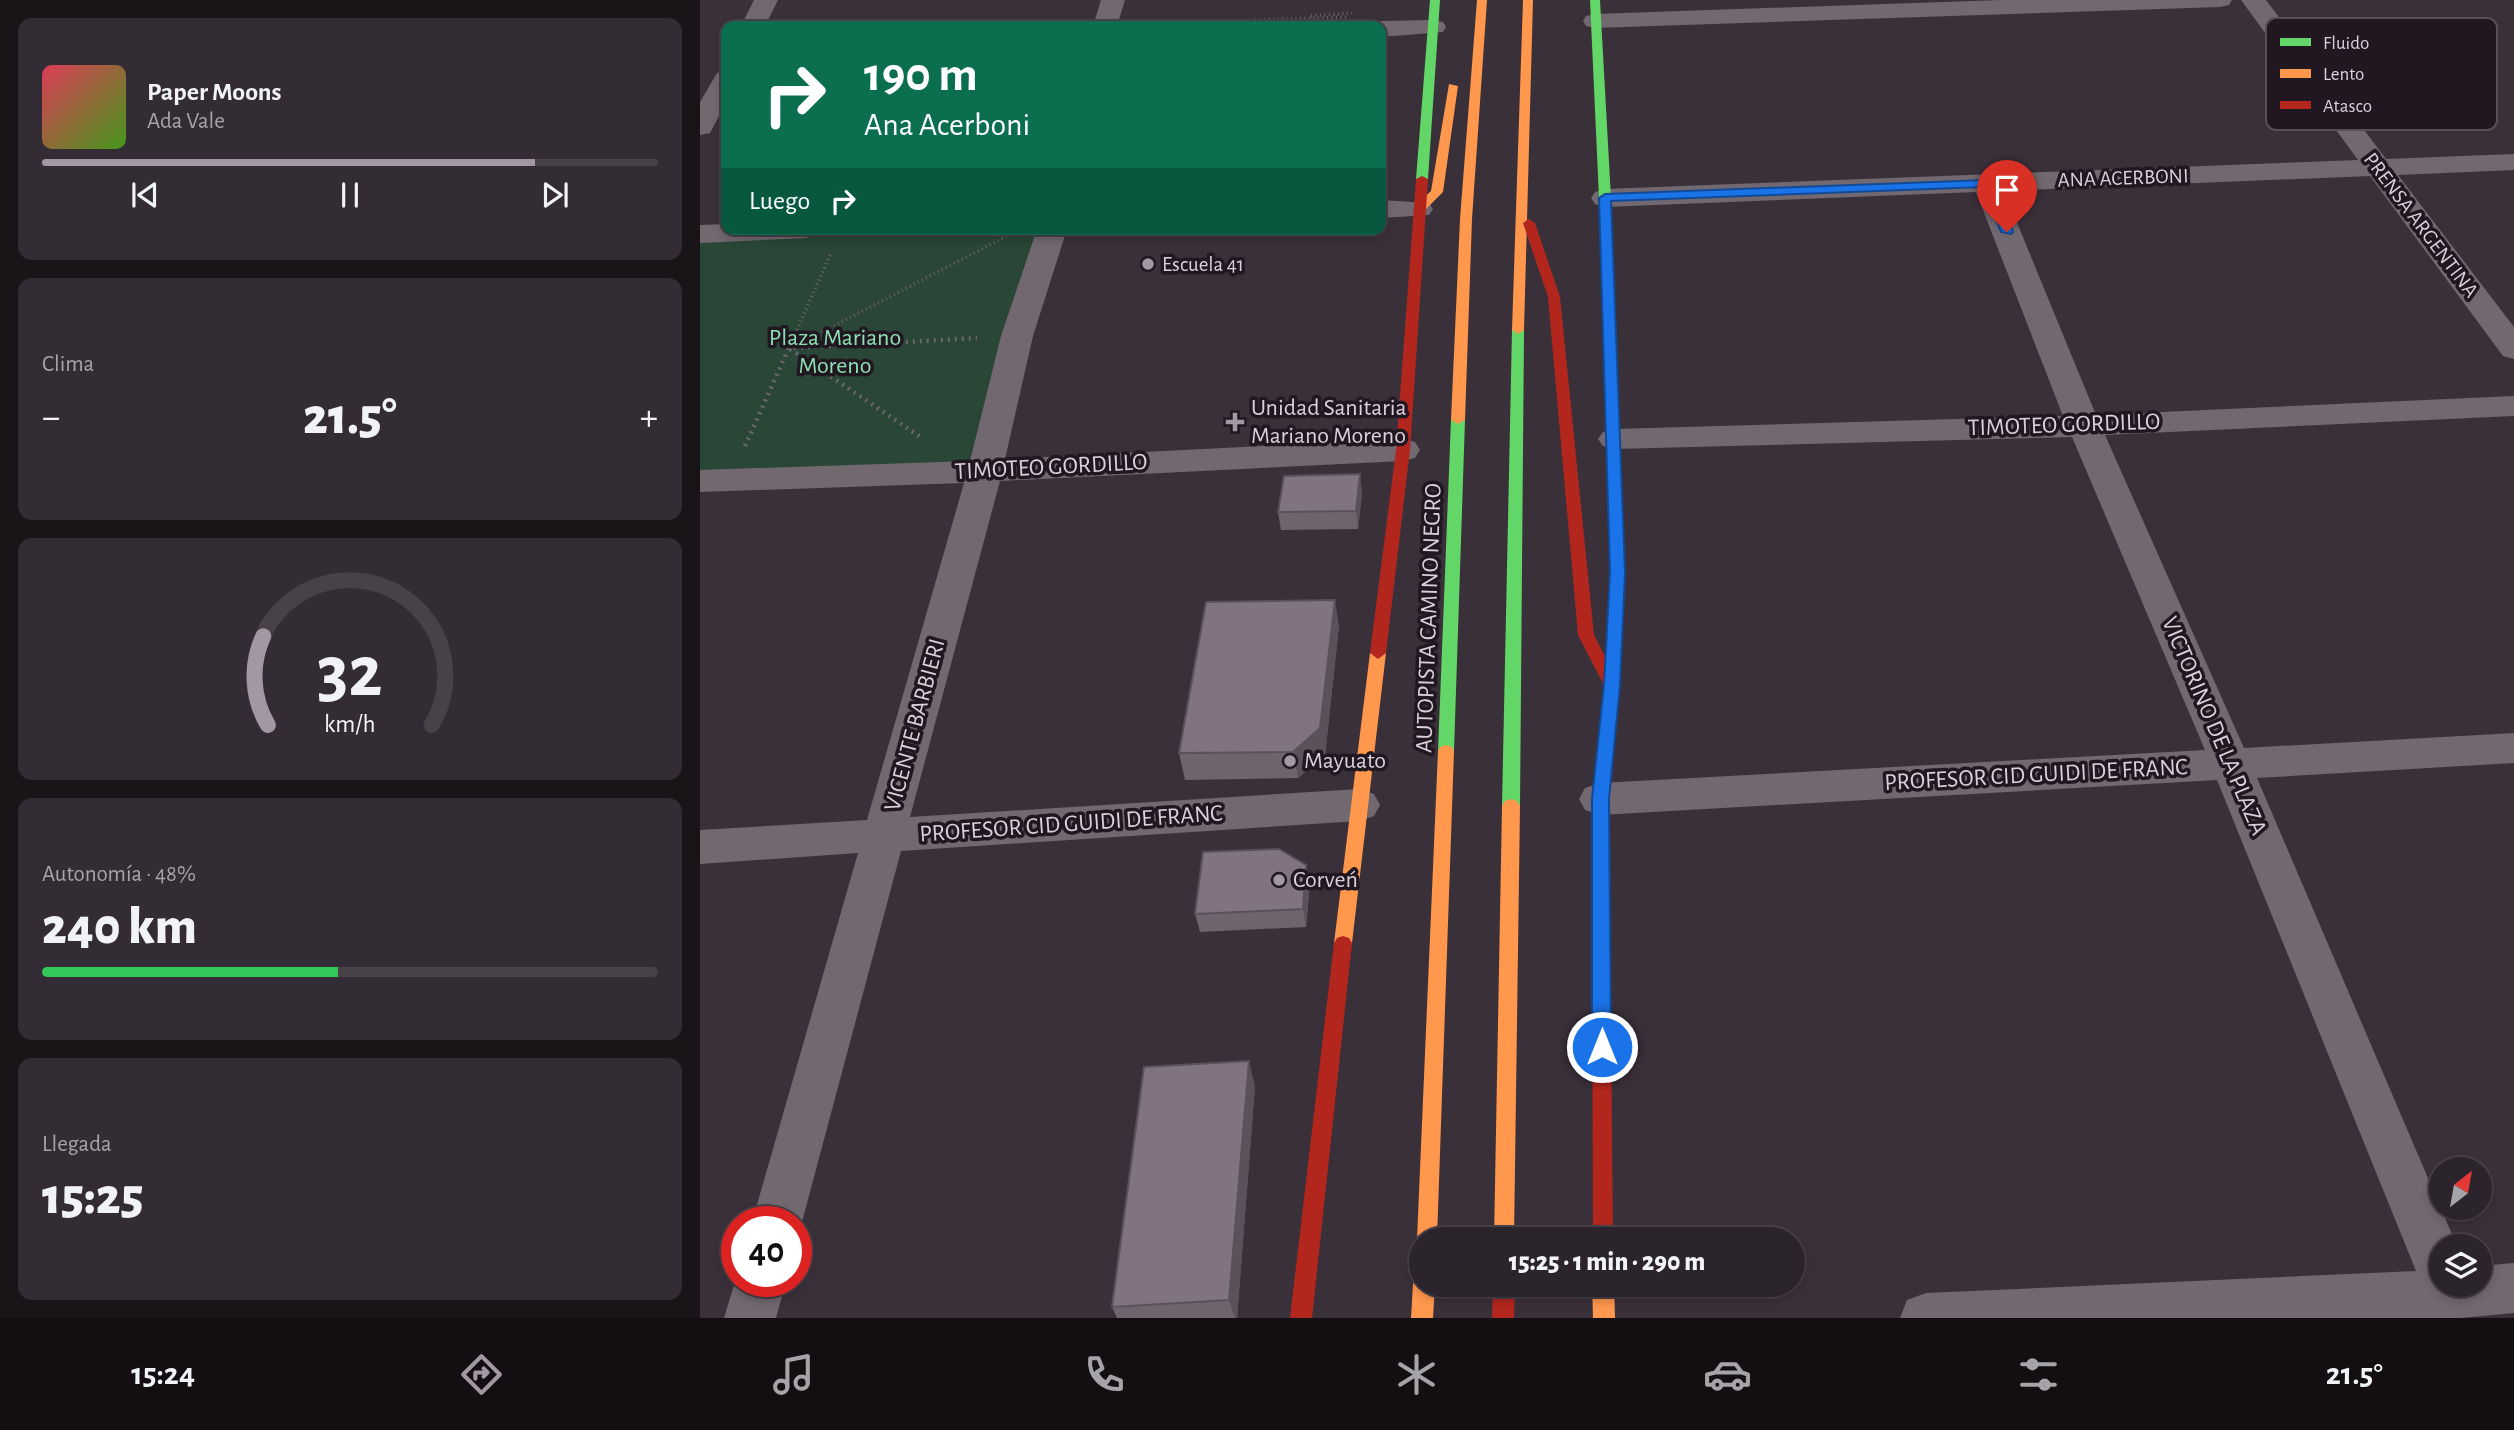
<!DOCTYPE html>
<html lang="es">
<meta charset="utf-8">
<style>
body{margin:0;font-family:"Alegreya Sans",sans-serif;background:#342c34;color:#f1f3f6;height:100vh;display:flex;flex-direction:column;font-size:26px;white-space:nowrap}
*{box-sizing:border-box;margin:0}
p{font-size:23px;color:#a6a4a9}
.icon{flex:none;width:38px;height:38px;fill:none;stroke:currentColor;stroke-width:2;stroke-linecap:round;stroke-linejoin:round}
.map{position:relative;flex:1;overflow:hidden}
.details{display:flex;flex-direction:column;gap:18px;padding:18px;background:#181418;width:700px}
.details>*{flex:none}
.top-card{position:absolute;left:21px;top:21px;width:665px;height:214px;border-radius:14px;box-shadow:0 4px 10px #0003,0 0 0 2px #484148;background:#0b6e4f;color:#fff;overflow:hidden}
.needle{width:46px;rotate:31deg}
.fabs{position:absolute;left:1729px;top:1157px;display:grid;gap:14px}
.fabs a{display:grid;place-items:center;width:63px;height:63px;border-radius:50%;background:#2c242c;box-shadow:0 4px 10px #0003,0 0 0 2px #484148;font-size:35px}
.speed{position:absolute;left:21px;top:1206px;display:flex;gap:14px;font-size:35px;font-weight:700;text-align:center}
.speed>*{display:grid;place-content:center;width:91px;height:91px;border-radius:50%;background:#2c242c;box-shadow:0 4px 10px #0003,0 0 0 2px #484148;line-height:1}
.speed .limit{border:10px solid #d22;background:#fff;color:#111}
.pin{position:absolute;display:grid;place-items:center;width:60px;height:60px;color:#fff;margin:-72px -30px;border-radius:50% 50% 50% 0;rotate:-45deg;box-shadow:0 0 7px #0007}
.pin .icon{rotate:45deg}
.me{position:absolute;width:77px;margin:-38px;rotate:0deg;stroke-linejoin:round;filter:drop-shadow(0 0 5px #0008)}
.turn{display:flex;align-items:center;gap:24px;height:147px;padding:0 28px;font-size:32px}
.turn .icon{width:91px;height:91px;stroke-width:2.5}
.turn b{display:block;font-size:49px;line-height:60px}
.then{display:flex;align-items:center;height:66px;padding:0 28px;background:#0003;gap:14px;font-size:26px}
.big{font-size:52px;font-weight:800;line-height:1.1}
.details .widget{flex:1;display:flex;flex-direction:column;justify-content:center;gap:10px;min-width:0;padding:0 24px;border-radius:14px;background:#342c34}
.details .dial{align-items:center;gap:0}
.dial svg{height:182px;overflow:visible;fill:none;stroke:#484148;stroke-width:7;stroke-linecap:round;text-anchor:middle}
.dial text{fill:#f1f3f6;stroke:none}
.song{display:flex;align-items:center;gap:21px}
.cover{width:84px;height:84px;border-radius:10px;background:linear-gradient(135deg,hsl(350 70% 55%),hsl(100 70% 35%))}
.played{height:7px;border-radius:4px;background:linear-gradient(90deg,#a397a3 80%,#484148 80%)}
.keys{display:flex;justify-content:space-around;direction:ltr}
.heat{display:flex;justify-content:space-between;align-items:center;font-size:38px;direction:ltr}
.charge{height:10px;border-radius:5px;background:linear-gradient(90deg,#34c759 48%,#484148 0)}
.trip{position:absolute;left:709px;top:1227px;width:396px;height:70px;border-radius:35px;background:#2c242c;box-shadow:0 4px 10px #0003,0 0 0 2px #484148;font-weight:800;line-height:70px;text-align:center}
.menu{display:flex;height:112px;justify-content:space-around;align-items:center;background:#120e12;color:#a6a4a9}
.menu .icon{width:49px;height:49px}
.menu .on{color:#a397a3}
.menu b{font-size:32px;color:#f1f3f6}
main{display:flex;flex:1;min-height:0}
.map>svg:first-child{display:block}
.green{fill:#294636}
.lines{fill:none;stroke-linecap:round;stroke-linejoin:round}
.path-far1{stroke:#6e666d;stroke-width:3.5;stroke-dasharray:1 3.5;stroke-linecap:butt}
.path{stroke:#6e666d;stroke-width:4.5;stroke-dasharray:2 5;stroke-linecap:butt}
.street{fill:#716870;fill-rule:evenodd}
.fast{fill:#63d668;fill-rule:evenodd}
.slow{fill:#ff974d;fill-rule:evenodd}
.jam{fill:#b3261e;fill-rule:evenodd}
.wall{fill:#6f646e}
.shaded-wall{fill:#5a515a}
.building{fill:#817480;stroke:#5a515a;stroke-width:2}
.route{fill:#1a73e8;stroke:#114b97;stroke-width:2}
.poi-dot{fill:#a397a3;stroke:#201720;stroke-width:2.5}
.labels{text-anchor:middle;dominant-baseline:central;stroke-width:7;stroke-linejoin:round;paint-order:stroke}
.far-street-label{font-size:21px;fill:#dccfdb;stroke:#201720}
.far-poi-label{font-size:21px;fill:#dccfdb;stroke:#201720;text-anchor:start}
.park-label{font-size:24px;fill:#8de0b1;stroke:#201720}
.poi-label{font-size:24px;fill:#dccfdb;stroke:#201720;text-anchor:start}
.street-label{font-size:24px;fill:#dccfdb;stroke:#201720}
.key{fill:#201720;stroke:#584e58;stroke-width:2}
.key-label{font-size:19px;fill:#dccfdb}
</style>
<main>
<section class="details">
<div class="widget">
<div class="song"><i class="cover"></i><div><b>Paper Moons</b><p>Ada Vale</p></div></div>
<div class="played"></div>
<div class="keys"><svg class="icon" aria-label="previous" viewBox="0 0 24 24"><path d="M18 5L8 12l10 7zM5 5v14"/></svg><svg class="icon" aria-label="pause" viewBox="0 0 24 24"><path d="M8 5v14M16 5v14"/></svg><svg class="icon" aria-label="next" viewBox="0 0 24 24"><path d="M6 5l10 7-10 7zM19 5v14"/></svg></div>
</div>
<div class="widget"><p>Clima</p>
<div class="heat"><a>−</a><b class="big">21.5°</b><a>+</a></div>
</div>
<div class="widget dial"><svg viewBox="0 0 100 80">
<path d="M14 69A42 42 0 1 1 86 69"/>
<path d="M14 69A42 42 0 0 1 12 30" stroke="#a397a3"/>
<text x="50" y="56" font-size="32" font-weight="700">32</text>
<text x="50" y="72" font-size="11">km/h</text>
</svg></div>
<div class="widget"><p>Autonomía · 48%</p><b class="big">240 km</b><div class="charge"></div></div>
<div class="widget"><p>Llegada</p><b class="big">15:25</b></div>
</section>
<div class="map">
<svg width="1814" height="1318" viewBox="0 0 1814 1318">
<rect width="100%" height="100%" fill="#3a303a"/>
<path class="green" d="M106,229h246l-67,242 -285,10v-247z"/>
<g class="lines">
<path class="path-far1" d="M611,16l41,-3
M555,20l93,-3
M95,334l36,-81
M118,334l191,-99"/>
<path class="path" d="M90,348l31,-16
M94,348l183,-10
M90,349l132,89
M45,446l51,-114"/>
<path class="street" d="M54,0h24l-13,26h-24z
M401,0h24l-8,26h-24z
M1301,0h231l-3,5 -9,2 -625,21 -9,-2 -3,-5 3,-5 9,-2z
M1541,0h25l120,159 128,-5v16l-116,5 116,152v32l-11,-3 -133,-180 -366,15 92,224 418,-19v20l-409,19 139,313 270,-15v30l-257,15 200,468h-16v38h39v-18l34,-3v50l-53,5h-561l7,-18 19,-7 490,-22 -199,-491 -617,35 -15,-5 -6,-11 6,-11 15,-5 605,-33 -133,-313 -457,12 -12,-3 -5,-7 5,-7 12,-3 448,-13 -87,-224 -371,15 -10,-3 -4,-6 4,-6 10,-3 753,-29z
M734,20l9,2 3,5 -3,5 -62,5v-11h-11l11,-5z
M26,71v32l-16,30 -10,2v-33l17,-29z
M681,200l48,3 4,6 -4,6 -48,3z
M26,224v5h94l-4,6 -10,3 -106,5v-18z
M337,229h30l-34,107 -28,123 398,-20 12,3 5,8 -5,8 -12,3 -403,20 -90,336 449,-28 15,5 6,11 -6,11 -15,5 -458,30 -99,371 -6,13v-13h-44l106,-369 -158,11v-34l167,-10 97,-337 -264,9v-22l270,-9 31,-125z
M37,1275v6h49l-10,37h-52z"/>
<path class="fast" d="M730,0h10l-12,179 -6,3 -6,-3z
M890,0h10l11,198 10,272 -7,4 -7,-4 -8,-272z
M818,326l6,4 -4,476 -3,5h-12l-3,-5 10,-476z
M758,416l7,4 -11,331 -2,4h-12l-2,-4 13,-331z"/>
<path class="slow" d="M777,0h10l-15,219 -7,201 -7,4 -7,-4 9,-201z
M823,0h10l-9,330 -6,4 -6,-4z
M749,84l9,2 -15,106 -20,20h-8v-6l16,-15z
M914,466l7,4 3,103 -4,112 -12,114 2,109 -3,5 -6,2 -6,-2 -3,-5v-109l12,-114 6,-112 -3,-103z
M678,647l8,6 -34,290 -3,5 -6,2 -6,-2 -3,-5 36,-290z
M746,745l6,2 2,4 -17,488h-16v7l-4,-7 21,-488 2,-4z
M811,799l6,2 3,5 -6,433h-20l8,-433 3,-5z
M721,1275v9h14l-2,34h-22l2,-34 3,-7z
M892,1284h22l1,34h-22z"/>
<path class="jam" d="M722,176l6,3 -18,271 -24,203 -8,6 -8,-6 26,-203 20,-271z
M829,219l6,4 25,74 34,338 26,50 -8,6 -6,-2 -28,-54 -30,-338 -25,-74z
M901,901l6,2 3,5 3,331h-20l-1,-331 3,-5z
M643,936l6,2 3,5 -40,375h-22l44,-375 3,-5z
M793,1284h22l-1,34h-22z"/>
</g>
<path class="wall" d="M662,493l-4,36 -77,1 -3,-18z
M639,626l-14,129 -27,23 -113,2 -6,-27z
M606,865l4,18 -4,44 -106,5 -5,-18z
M555,1086l-18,232h-120l-5,-11z"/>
<path class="shaded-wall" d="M660,474l2,19 -4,36 -2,-18z
M635,600l4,26 -14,129 -27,23 -5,-26z
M606,865l4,18 -4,44 -3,-18z
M549,1061l6,25 -18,232h-2l-6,-18z"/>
<path class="building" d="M660,474l-4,37 -78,1 6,-36z
M635,600l-15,128 -27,24 -114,1 27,-151z
M579,849l27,16 -3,44 -108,5 8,-62z
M549,1061l-20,239 -117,7 32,-240z"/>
<path class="route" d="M1287,180l6,3 20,49 -2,2 -10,-2 -18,-45 -372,14 14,372 -5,112 -11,114 2,248 -2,6 -7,2 -7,-2 -3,-6v-248l12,-114 6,-112 -11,-375 6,-4z"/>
<g class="poi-dot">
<circle cx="448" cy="264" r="7"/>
<path d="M531.5 411.5h7v7h7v7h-7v7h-7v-7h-7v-7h7z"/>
<circle cx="590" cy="761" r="7"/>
<circle cx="579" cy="880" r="7"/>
</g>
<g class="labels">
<g class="far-street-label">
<text transform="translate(1423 178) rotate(-2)">ANA ACERBONI</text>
<text transform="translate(1721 225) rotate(53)">PRENSA ARGENTINA</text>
</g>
<g class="far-poi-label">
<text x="462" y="264">Escuela 41</text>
</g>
<g class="park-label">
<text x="135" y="338">Plaza Mariano<tspan x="135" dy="28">Moreno</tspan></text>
</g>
<g class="poi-label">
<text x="551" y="408">Unidad Sanitaria<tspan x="551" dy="28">Mariano Moreno</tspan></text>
<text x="604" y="761">Mayuato</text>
<text x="593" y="880">Corveń</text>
</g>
<g class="street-label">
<text transform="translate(1364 425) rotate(-2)">TIMOTEO GORDILLO</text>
<text transform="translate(351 467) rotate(-3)">TIMOTEO GORDILLO</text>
<text transform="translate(729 618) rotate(-88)">AUTOPISTA CAMINO NEGRO</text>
<text transform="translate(215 725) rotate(-75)">VICENTE BARBIERI</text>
<text transform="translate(1514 726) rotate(67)">VICTORINO DE LA PLAZA</text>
<text transform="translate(1336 775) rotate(-3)">PROFESOR CID GUIDI DE FRANC</text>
<text transform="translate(371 824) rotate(-4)">PROFESOR CID GUIDI DE FRANC</text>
</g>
</g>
<rect x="1566" y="18" width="231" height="112" rx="10" class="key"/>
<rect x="1580" y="38" width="31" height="8" fill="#63d668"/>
<rect x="1580" y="69" width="31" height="9" fill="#ff974d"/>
<rect x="1580" y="101" width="31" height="8" fill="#b3261e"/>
<g class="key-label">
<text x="1623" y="49">Fluido</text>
<text x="1623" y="80">Lento</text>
<text x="1623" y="112">Atasco</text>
</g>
</svg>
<div class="fabs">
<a><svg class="needle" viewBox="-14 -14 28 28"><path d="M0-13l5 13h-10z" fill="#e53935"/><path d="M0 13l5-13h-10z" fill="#a6a4a9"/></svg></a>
<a><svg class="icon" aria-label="layers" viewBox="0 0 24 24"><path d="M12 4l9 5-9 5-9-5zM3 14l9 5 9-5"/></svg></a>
</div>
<div class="speed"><div class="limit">40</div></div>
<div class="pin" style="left:1307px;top:232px;background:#d93025"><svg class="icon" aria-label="arrive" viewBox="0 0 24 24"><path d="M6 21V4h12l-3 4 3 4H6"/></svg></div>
<svg class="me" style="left:902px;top:1047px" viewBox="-20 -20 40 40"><circle r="17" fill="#1a73e8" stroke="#fff" stroke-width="3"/><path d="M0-11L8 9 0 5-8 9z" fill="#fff"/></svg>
<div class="trip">15:25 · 1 min · 290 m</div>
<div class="top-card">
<div class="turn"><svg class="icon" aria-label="right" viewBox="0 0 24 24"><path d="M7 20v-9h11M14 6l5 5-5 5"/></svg><div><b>190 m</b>Ana Acerboni</div></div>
<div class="then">Luego<svg class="icon" aria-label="right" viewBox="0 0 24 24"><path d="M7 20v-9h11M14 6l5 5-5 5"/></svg></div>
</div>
</div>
</main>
<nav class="menu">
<b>15:24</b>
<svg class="icon on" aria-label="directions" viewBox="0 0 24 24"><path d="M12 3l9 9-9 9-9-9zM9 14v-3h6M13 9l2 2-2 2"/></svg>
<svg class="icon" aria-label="music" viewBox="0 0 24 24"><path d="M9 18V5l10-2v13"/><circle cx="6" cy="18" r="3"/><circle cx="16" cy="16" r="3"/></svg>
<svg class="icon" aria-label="phone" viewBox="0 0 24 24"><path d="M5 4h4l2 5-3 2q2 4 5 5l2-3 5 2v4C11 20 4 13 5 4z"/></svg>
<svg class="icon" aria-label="climate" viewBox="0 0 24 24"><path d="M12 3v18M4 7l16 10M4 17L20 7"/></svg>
<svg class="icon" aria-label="car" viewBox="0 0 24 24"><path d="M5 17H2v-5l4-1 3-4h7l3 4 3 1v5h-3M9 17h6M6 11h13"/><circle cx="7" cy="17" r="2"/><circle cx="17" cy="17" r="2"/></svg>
<svg class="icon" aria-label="filters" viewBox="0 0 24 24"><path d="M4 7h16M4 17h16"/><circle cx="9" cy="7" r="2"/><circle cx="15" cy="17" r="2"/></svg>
<b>21.5°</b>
</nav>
